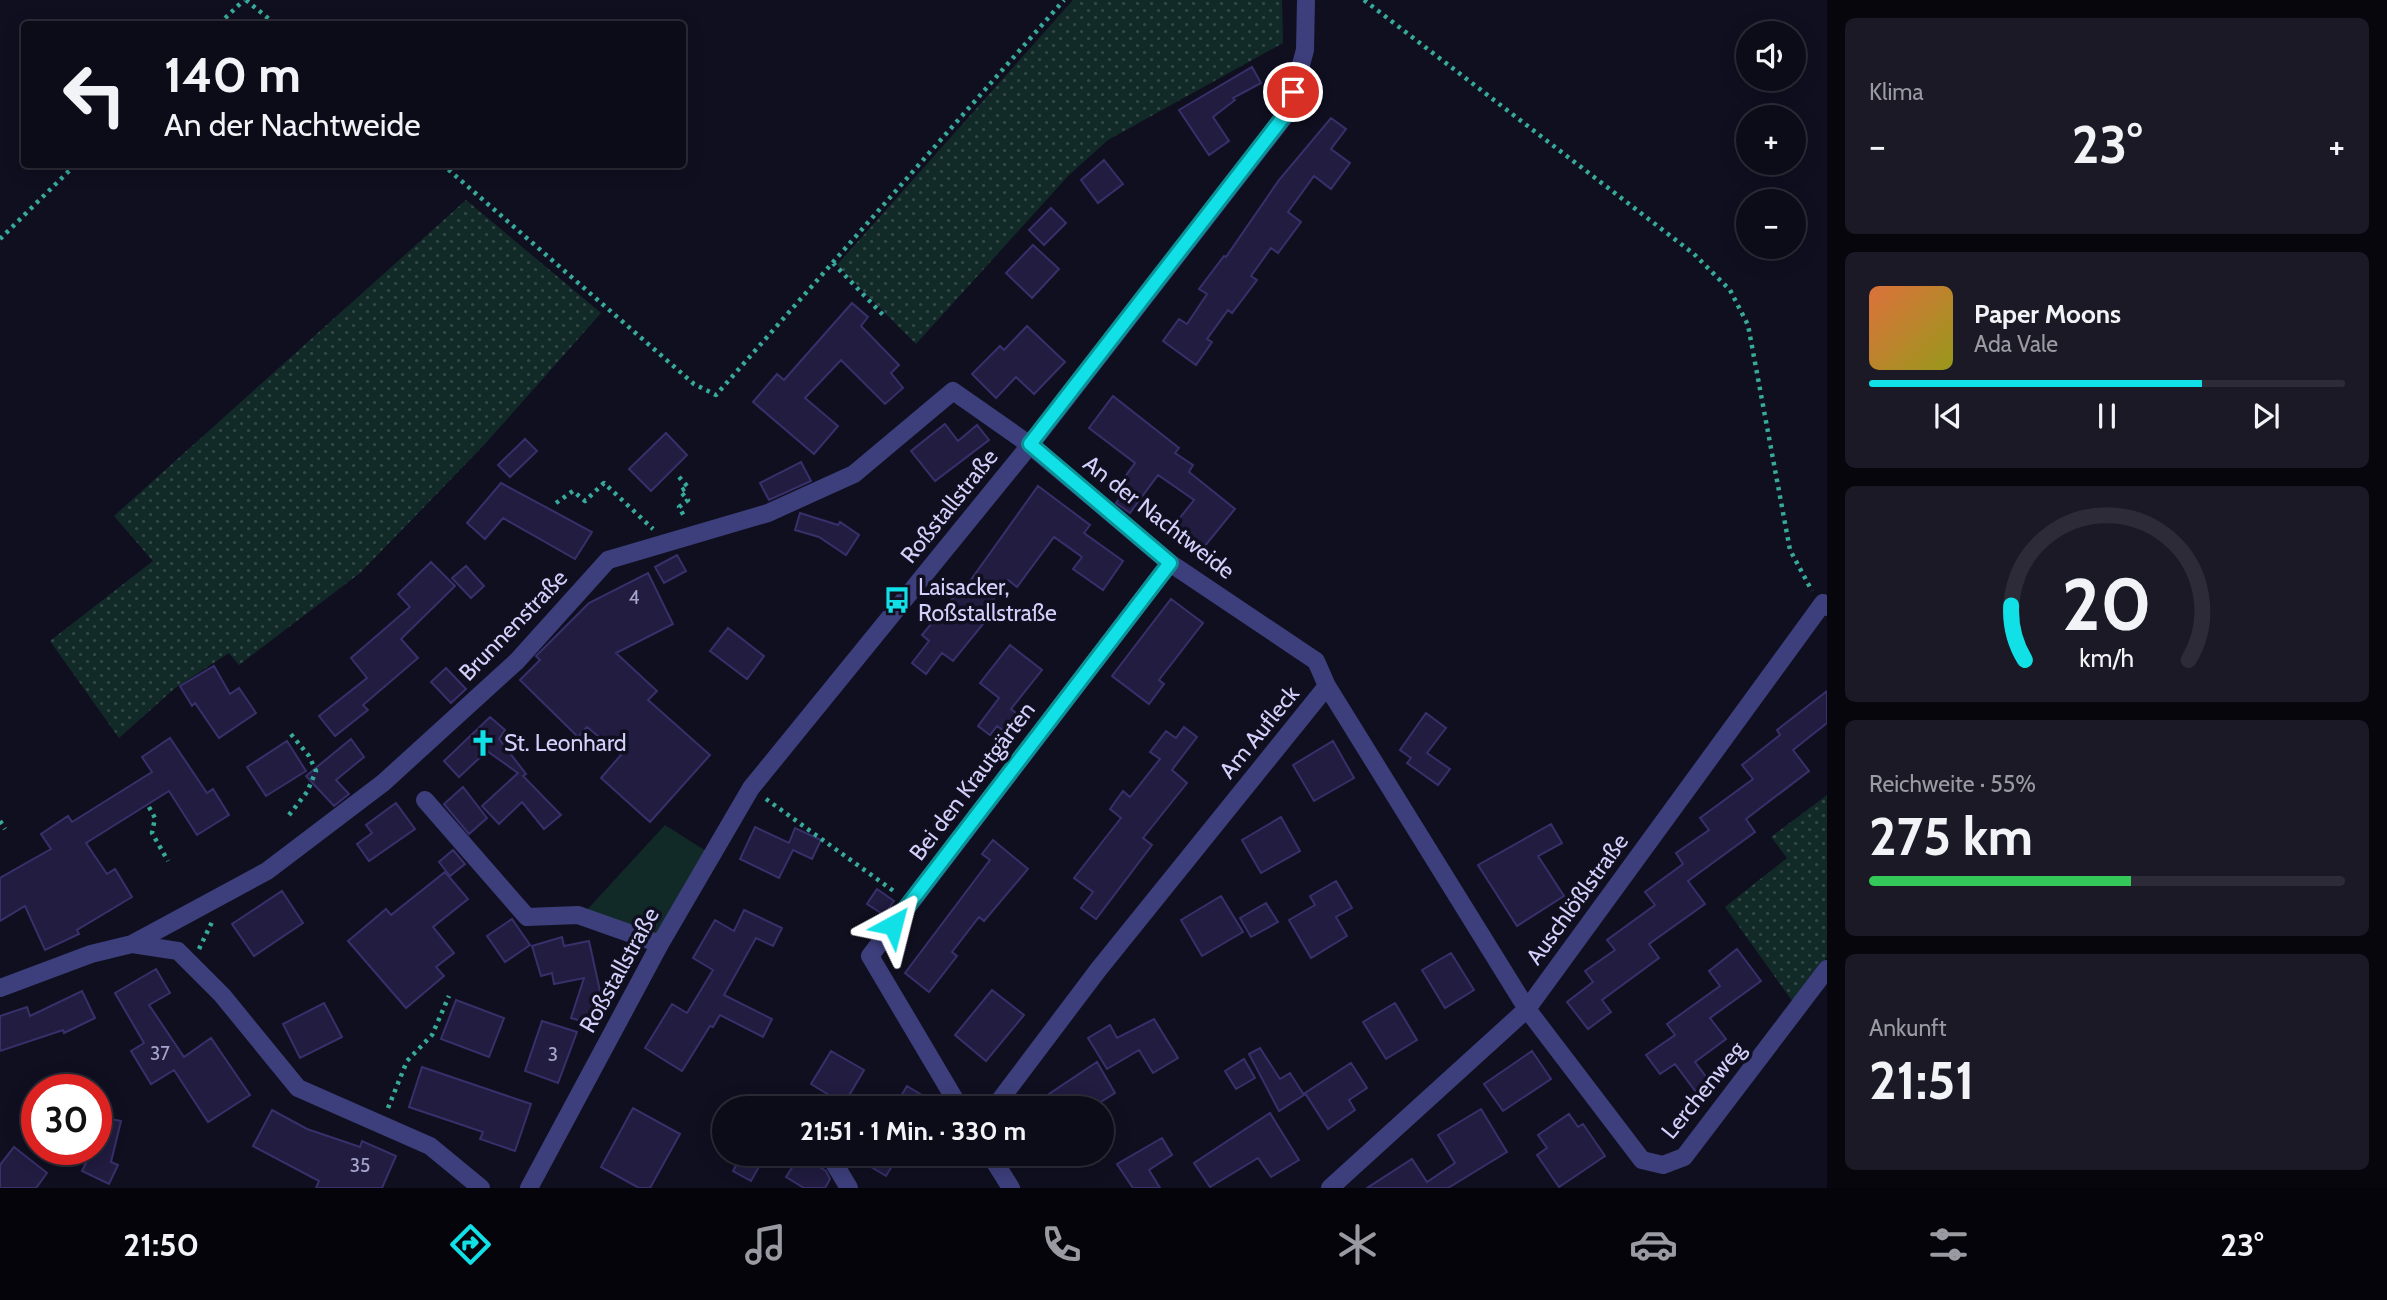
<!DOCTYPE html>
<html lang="de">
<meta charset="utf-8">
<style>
body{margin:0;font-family:Cabin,sans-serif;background:#1a1925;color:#f1f3f6;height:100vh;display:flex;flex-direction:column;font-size:26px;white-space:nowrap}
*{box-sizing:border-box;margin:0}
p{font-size:23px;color:#9a9ba2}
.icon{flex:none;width:38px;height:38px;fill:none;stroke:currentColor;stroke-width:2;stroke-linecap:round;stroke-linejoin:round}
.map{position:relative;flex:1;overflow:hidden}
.details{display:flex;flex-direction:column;gap:18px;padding:18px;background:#07060d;width:560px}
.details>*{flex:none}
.hud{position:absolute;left:21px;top:21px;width:665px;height:147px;border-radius:7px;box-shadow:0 4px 18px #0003,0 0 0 2px #2c2b37;background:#0c0b18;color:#f1f3f6;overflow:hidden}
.buttons{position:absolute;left:1736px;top:21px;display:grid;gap:14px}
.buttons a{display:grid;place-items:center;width:70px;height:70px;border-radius:50%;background:#0c0b18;box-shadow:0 4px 18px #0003,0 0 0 2px #2c2b37;font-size:35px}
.speed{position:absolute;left:21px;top:1074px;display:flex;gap:14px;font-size:35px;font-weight:700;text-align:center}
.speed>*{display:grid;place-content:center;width:91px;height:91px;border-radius:50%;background:#0c0b18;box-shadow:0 4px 18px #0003,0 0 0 2px #2c2b37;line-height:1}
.speed .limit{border:10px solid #d22;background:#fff;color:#111}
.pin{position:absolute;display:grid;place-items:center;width:60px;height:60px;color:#fff;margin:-30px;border:4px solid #fff;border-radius:50%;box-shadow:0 2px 7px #0007}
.me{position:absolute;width:77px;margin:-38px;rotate:38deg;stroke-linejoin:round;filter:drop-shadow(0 0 5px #0008)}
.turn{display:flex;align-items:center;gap:24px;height:147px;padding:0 28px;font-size:32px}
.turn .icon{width:91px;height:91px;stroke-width:2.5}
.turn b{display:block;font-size:49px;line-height:60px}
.big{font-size:52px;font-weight:700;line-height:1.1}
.details .tile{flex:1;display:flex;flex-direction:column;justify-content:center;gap:10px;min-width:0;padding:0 24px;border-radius:10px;background:#1a1925}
.details .dial{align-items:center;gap:0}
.dial svg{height:182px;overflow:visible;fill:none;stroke:#2c2b37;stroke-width:7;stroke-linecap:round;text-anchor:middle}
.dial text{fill:#f1f3f6;stroke:none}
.song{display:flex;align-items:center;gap:21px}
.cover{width:84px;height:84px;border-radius:10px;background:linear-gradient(135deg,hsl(20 70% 55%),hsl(60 70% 35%))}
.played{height:7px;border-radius:4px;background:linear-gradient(90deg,#11e1e7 70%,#2c2b37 70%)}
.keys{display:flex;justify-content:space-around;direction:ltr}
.heat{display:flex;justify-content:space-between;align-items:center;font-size:38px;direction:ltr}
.charge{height:10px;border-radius:5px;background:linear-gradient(90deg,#34c759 55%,#2c2b37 0)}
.trip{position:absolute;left:712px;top:1096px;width:402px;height:70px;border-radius:35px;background:#0c0b18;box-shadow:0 4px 18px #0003,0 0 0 2px #2c2b37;font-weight:700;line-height:70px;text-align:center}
.tab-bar{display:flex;height:112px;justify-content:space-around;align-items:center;background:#05040a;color:#9a9ba2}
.tab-bar .icon{width:49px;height:49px}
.tab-bar .on{color:#11e1e7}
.tab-bar b{font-size:32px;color:#f1f3f6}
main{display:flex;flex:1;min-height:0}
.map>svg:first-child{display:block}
.grass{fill:url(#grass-dots)}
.park{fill:#122a27}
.building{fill:#211c40;stroke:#37306a;stroke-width:2}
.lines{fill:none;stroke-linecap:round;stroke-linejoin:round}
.path{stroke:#37aa9b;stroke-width:4.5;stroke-dasharray:3.5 5;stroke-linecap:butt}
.minor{stroke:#3d3f7c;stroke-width:18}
.route-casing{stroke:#0b9296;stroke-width:18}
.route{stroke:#11e1e7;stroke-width:12}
.labels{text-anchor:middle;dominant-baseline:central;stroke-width:7;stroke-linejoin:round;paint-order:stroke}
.number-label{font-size:19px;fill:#a6a4cd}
.street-label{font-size:23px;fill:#d3d1fc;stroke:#100f20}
.poi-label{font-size:23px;fill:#d3d1fc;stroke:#100f20;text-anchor:start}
</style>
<main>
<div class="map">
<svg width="1827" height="1188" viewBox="0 0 1827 1188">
<defs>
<pattern id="grass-dots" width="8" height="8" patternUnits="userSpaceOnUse" patternTransform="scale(1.75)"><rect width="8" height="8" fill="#122a27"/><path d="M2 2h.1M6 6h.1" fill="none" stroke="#344847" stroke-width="1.8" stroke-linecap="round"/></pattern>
</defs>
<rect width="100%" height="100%" fill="#100f20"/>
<path class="grass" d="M1073,0h209l1,43 -175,97 -40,36 -152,168 -79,-79z
M466,200l135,113 -117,132 -124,128 -121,92 -10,-12 -54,35 -56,50 -69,-97 103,-80 -39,-45z
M1827,795v162l-34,45 -68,-95 62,-49 -16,-21z"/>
<path class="park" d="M665,825l41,26 -49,86 -72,-25z"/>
<path class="building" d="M1252,67l9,16 -28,15 2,2 -22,17 16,24 -20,14 -30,-45z
M1331,118l15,11 -15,20 19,14 -19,26 -17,-13 -26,36 13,10 -23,31 -7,-5 -20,28 6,4 -25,33 -4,-3 -21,29 5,3 -16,23 -33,-24 16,-22 8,5 20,-30 -8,-5 25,-33 2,1 53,-77z
M1104,160l19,24 -25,19 -17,-23z
M1051,208l15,15 -22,22 -15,-15z
M1033,245l26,24 -27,29 -26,-25z
M852,303l16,14 -7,9 38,39 -8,8 12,15 -18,16 -44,-44 -36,38 33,28 -24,28 -61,-52 24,-28 7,6z
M1027,326l38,36 -31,32 -18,-17 -20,21 -24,-24 28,-28 4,4z
M1113,396l66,52 -4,5 18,12 -4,7 46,37 -31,38 -29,-23 19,-24 -36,-25 -28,38 -14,-10 10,-13 -7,-5 16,-22 -46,-35z
M945,424l13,17 19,-16 12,15 -54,41 -24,-30z
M666,433l21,22 -36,36 -22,-22z
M525,439l12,12 -27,26 -12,-12z
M801,462l10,19 -42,19 -9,-17z
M501,483l91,49 -17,27 -72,-41 -18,21 -18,-16z
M1038,486l52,39 -6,8 39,28 -20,29 -30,-21 9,-12 -28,-20 -37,50 -9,-7 -26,34 6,4 -35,43 -11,-8 -16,21 -14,-11 17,-22 -7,-6 35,-42 3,2z
M800,513l38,12 2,-3 19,13 -13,20 -27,-18 -24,-7z
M677,555l9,16 -22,12 -9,-16z
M431,562l24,24 -54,53 17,19 -55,47 5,5 -33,26 -16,-20 48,-38 -16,-20 59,-51 -12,-13z
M466,566l18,20 -13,12 -19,-20z
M648,573l25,51 -57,29 41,38 -9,9 62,55 -60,67 -49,-44 20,-23 -34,-28 -9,10 -58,-57 20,-20 -4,-4 53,-53z
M1171,599l32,24 -44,57 5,4 -15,20 -37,-28z
M728,628l36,28 -17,23 -37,-28z
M1010,645l32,25 -31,39 9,7 -12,18 -11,-8 -7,9 -12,-9 21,-28 -19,-15z
M214,666l16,28 9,-6 17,25 -37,25 -24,-35 -3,3 -12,-20z
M446,668l20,21 -15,14 -20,-21z
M1827,691v32l-34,27 16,21 -63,48 9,13 -67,49 17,23 -56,40 10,14 -57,42 9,12 -23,17 -21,-27 26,-20 -8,-11 30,-21 -8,-10 48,-35 -10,-13 38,-28 -7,-11 33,-23 -9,-12 53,-39 -11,-14 38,-30 -3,-5z
M1426,713l20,15 -19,25 23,16 -12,16 -31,-22 4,-5 -11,-8z
M490,717l15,13 -6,9 27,35 -3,2 38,39 -17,14 -22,-27 -23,22 -17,-18 36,-33 -31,-22 -28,26 -15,-16z
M1184,727l13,10 -25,33 15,13 -44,55 9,7 -56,74 -15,-11 12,-16 -19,-14 47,-60 -11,-9 13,-18 7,6 30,-38 -10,-7 16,-21 10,7z
M170,738l37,55 6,-4 16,26 -32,20 -28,-44 -83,52 21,31 8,-5 17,28 -55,33 2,4 -34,16 -20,-44 -25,15v-43l51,-29 -10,-15 27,-18 4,6 80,-50 -10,-15z
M351,739l13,18 -28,23 13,14 -15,12 -28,-30z
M287,741l19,30 -40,25 -19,-29z
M1333,741l21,37 -40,23 -21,-36z
M463,787l24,31 -18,16 -25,-30z
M396,803l19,26 -46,32 -12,-17 15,-11 -6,-8z
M1281,817l19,34 -39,22 -19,-33z
M1551,824l11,19 -24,13 26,40 -47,30 -39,-61z
M755,827l34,16 6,-15 26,12 -9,19 -19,-9 -14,28 -39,-19z
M993,840l35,29 -44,52 -5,-4 -27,35 5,4 -28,36 -24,-19 85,-113 -8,-6z
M453,850l12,14 -15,12 -11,-14z
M445,872l23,27 -35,28 21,26 -18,14 8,9 -38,32 -58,-67 38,-32 5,6z
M1336,881l16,27 -16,9 11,19 -36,22 -22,-38 26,-15 -5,-9z
M877,889l17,12 -10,14 -17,-11z
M282,891l21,32 -49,33 -22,-32z
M1221,896l22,36 -41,24 -21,-36z
M1266,903l12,19 -27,15 -11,-19z
M744,910l38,18 -9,18 -17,-8 -32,57 48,24 -9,18 -43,-22 -7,12 -3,-1 -28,45 -37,-23 27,-44 15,9 26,-43 -20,-12 22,-38 19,11z
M512,919l18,26 -25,17 -18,-26z
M562,937l2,9 25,-5 13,59 -11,24 -20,-6 13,-40 -30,6 -2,-11 -11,3 -9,-30z
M1737,949l24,32 -51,37 16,21 -31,23 15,20 -14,10 -21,-28 -15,10 -14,-19 29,-20 -8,-11 53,-38 -11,-15z
M1451,953l23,37 -29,18 -23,-38z
M156,969l14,24 -21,12 35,52 27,-19 39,57 -42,27 -34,-52 -23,14 -20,-33 13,-8 -29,-50z
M992,990l32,25 -38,46 -31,-26z
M82,991l13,27 -31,15 -1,-3 -63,21v-35l27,-9 3,9z
M456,1000l48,18 -15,39 -48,-18z
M324,1003l18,34 -42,21 -17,-34z
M1395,1003l22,37 -31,19 -23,-37z
M1154,1019l24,39 -25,15 -14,-23 -32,19 -19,-31 22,-13 7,13z
M542,1021l35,11 -19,51 -33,-12z
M1260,1048l20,31 10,-6 14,22 -25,16 -30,-57z
M831,1051l33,19 -20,34 -33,-20z
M1532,1051l19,28 -48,32 -19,-27z
M1244,1059l11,19 -19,11 -11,-18z
M1097,1062l18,31 -24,15h-63z
M1351,1063l16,25 -18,12 6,10 -27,19 -23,-36z
M422,1067l109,37 -16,47 -35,-12 3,-7 -74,-25z
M907,1086l36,22h-49z
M633,1108l47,26 -30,54h-11l-38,-21z
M1481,1109l26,43 -59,36h-81l45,-29 15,23 28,-19 -17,-28z
M272,1110l35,19 53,18 2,-6 34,15 -14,32h-66l3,-7 -66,-35z
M1270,1113l29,47 -28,17 -13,-19 -48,29 -16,-24z
M1569,1114l9,13 5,-3 22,32 -46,31 -22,-32 10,-7 -9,-13z
M96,1116l25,5 -10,41 7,3 -9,19 -27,-13 10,-21h4z
M1162,1138l10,17 -23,15 11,18h-27l-16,-24z
M14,1147l33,26 -11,15h-36v-23z
M848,1153h52l-14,23z
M741,1155l19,10 -9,16 -18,-10z
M800,1155l26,16 4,8 -5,9h-21l-18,-11z"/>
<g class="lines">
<path class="path" d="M246,0l29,24
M1364,0l330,254 36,36 18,35 42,225 22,41
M219,24l25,-24
M442,164l252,220 22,11 348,-395
M0,239l76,-75
M833,263l51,53
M679,477l9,10 -8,4 8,9 -9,7 6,11
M556,503l17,-12 12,10 19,-18 49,46
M766,799l129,93
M149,807l6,11 -3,15 16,28
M289,815l18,-23 9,-21 -7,-15 -19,-23
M0,821l5,8
M199,949l13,-27
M388,1108l19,-47 25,-26 17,-39"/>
<path class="minor" d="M425,800l102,117 51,-2 82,29
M132,944l135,-73 116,-88 134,-122 91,-101 160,-47 86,-39 99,-83 77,54 140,118 146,98 11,25
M0,988l91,-34 41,-10 46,7 44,44 76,93 132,58 51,42
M960,1108l-90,-152 300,-393
M994,1108l104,-138 229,-284 200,323 115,151 21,5 21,-8 143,-188
M828,1153l21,35
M989,1153l22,35
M529,1188l131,-244 91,-156 279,-343 258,-333 17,-62 1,-50
M1330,1188l197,-179 296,-406 4,4"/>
</g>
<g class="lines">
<defs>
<path id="route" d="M893,925l277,-362 -140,-119 258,-333 5,-19"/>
</defs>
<use href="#route" class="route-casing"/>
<use href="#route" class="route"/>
</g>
<defs>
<symbol id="bus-bare" viewBox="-9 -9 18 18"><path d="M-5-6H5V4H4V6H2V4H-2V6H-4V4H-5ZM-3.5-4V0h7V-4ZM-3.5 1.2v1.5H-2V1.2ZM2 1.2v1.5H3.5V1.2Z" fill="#11e1e7" stroke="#100f20" stroke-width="2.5" paint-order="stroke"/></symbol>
<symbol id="church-bare" viewBox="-9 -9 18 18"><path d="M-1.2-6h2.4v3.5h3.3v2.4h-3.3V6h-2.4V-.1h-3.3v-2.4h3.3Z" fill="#11e1e7" stroke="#100f20" stroke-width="2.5" paint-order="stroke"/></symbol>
</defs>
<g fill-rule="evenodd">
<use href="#bus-bare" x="878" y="581" width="38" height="38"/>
<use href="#church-bare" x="464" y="724" width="38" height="38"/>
</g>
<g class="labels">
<g class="number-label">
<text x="634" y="597">4</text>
<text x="160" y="1053">37</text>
<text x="553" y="1054">3</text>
<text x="360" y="1165">35</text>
</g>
<g class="street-label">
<text transform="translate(949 506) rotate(-51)">Roßstallstraße</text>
<text transform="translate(1159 517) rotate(38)">An der Nachtweide</text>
<text transform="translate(513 625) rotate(-46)">Brunnenstraße</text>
<text transform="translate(1259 732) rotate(-51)">Am Aufleck</text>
<text transform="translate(972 781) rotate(-53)">Bei den Krautgärten</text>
<text transform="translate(1577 899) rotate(-54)">Auschlößlstraße</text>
<text transform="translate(619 970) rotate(-61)">Roßstallstraße</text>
<text transform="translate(1703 1090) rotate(-51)">Lerchenweg</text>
</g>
<g class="poi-label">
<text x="918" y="587">Laisacker,<tspan x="918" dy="26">Roßstallstraße</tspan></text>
<text x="504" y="743">St. Leonhard</text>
</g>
</g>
</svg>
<div class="buttons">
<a><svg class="icon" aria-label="sound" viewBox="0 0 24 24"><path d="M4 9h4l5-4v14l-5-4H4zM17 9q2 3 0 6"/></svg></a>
<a>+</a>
<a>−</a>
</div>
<div class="speed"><div class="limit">30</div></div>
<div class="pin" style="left:1293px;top:92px;background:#d93025"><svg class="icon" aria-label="arrive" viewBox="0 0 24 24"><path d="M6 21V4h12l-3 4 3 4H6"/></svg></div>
<svg class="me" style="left:893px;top:925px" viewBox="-20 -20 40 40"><path d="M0-17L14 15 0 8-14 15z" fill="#11e1e7" stroke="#fff" stroke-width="4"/></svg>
<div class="trip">21:51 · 1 Min. · 330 m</div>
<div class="hud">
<div class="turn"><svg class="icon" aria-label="left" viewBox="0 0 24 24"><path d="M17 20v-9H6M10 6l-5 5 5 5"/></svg><div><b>140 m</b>An der Nachtweide</div></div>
</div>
</div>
<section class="details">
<div class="tile"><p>Klima</p>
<div class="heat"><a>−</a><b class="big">23°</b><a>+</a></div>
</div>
<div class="tile">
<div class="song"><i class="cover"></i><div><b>Paper Moons</b><p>Ada Vale</p></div></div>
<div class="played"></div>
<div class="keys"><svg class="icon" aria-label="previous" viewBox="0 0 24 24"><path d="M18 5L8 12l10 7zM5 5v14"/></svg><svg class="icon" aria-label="pause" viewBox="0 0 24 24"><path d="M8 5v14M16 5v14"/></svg><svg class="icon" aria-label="next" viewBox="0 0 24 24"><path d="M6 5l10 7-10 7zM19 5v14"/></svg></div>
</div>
<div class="tile dial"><svg viewBox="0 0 100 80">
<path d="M14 69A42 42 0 1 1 86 69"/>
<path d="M14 69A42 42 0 0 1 8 45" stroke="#11e1e7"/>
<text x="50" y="56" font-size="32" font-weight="700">20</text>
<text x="50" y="72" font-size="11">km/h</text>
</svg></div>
<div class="tile"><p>Reichweite · 55%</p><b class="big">275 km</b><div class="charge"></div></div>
<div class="tile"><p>Ankunft</p><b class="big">21:51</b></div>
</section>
</main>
<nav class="tab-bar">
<b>21:50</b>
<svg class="icon on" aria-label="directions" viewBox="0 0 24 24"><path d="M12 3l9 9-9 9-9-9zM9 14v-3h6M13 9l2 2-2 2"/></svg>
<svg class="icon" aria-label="music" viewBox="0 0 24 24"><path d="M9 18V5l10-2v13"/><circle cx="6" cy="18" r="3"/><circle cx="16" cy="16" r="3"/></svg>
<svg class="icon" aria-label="phone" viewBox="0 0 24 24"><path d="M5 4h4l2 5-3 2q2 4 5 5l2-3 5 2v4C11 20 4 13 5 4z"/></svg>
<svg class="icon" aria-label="climate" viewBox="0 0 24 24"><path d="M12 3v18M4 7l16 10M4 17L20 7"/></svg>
<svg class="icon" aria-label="car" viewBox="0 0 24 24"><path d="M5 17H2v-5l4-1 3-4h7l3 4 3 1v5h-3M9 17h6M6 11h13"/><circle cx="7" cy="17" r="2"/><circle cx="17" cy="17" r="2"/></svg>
<svg class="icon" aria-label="filters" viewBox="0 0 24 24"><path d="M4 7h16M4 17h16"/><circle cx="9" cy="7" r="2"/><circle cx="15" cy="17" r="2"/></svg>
<b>23°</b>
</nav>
